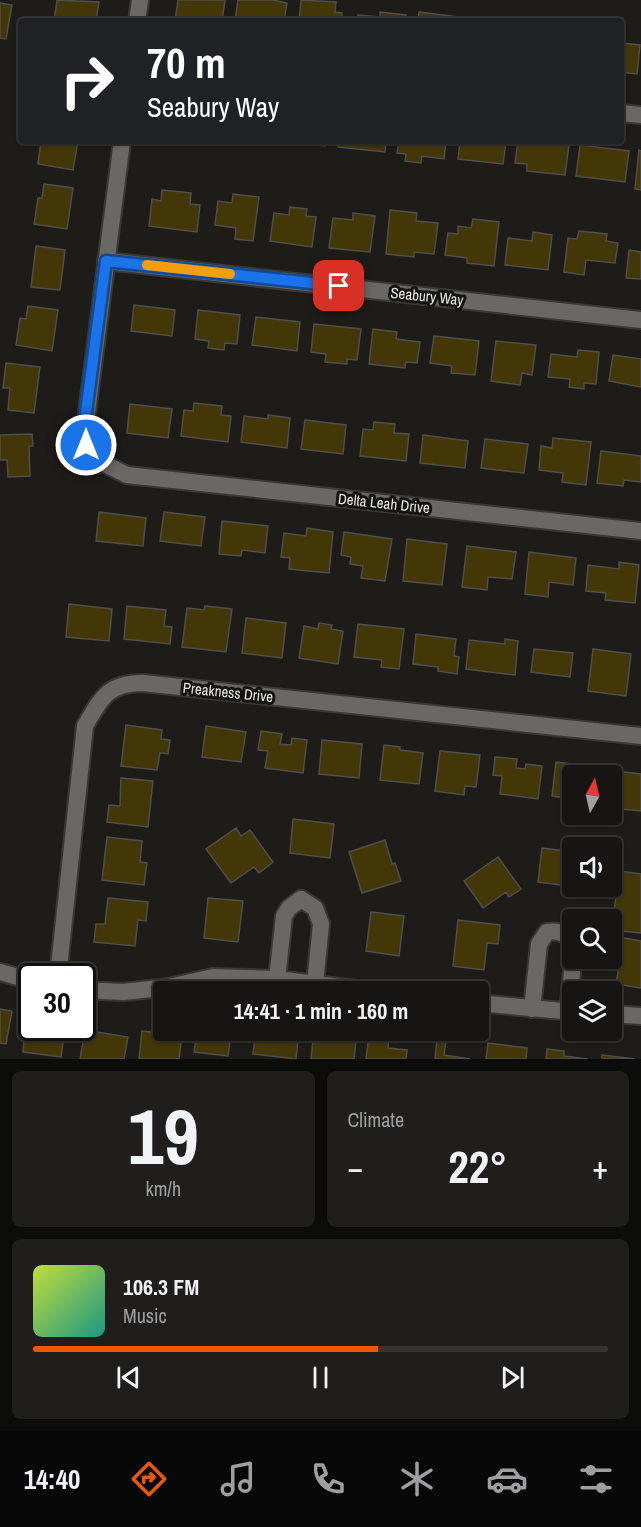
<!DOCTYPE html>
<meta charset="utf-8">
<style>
body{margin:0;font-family:"Archivo Narrow",sans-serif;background:#1f1e1c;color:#f1f3f6;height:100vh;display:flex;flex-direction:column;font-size:22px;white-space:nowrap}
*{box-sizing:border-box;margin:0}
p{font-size:20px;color:#9e9fa0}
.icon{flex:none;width:33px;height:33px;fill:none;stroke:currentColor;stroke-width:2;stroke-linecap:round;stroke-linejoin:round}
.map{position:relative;height:1059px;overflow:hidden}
.details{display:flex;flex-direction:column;gap:12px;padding:12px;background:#0c0c0a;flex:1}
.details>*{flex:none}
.top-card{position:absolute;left:18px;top:18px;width:606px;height:126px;border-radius:6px;box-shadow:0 2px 4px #0004,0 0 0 2px #353433;background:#202124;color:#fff;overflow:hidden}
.needle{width:39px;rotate:8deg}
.controls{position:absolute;left:562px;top:765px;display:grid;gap:12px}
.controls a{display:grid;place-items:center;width:60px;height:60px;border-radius:6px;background:#161513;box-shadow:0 2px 4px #0004,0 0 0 2px #353433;font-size:30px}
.speed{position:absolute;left:18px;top:963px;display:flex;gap:12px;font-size:30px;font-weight:700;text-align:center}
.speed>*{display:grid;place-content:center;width:78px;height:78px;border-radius:50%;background:#161513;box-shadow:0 2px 4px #0004,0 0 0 2px #353433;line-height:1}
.speed .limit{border:3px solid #111;border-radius:9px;background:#fff;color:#111}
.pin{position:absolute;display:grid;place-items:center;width:51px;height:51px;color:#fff;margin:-26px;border-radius:12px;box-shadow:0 3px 9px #0006}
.me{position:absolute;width:66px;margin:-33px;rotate:0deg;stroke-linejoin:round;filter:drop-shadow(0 0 4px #0008)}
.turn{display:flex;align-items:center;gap:21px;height:126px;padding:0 30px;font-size:27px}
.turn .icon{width:78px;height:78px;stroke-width:2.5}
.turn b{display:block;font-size:42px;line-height:51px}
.big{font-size:45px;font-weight:700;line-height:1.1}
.details .tile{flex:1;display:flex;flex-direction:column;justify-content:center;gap:9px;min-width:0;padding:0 21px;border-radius:9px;background:#1f1e1c}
.details .dial{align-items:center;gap:0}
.dial b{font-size:78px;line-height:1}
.song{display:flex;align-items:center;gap:18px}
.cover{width:72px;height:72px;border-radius:9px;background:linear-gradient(135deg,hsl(70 70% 55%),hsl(170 70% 35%))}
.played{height:6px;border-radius:3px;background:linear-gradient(90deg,#ea580c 60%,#353433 60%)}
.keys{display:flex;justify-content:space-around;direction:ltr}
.heat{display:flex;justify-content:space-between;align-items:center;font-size:33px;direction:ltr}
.details .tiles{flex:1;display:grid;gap:12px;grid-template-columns:1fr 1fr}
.tile:last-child{grid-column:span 2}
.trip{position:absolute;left:153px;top:981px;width:336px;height:60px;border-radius:6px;background:#161513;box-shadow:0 2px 4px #0004,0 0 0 2px #353433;font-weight:700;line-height:60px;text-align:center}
.tabs{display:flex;height:96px;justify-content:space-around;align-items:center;background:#090808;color:#9e9fa0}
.tabs .icon{width:42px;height:42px}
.tabs .selected{color:#ea580c}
.tabs b{font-size:27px;color:#f1f3f6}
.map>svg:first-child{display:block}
.building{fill:#433708;stroke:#504e4a;stroke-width:1.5}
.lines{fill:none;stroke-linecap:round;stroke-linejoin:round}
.street-casing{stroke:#383836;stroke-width:20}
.street{stroke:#696864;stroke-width:16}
.route-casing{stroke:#114b97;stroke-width:15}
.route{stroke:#1a73e8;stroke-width:10}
.slow{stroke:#f59e0b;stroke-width:10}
.labels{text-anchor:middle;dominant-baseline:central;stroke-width:6;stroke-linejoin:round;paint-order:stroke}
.street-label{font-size:15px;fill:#e7e6e3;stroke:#141310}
</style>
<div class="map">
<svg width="641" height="1059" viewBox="0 0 641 1059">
<rect width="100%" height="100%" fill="#1d1c19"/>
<path class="building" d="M57,0l42,2 -3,19h-42z
M178,0h47l-3,21h-47z
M238,0h35l14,3 -3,18h-49z
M301,0l35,2 -1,10 7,1 -1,8h-42z
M0,3l12,2 -6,34 -6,-1z
M380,12l26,3 -1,6h-48l1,-6 22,2z
M419,12l47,6 -1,3h-47z
M621,43l19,2 -3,29 -16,-2z
M41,141h37l-5,29 -35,-6z
M280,141h45v5z
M339,141h47l-1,11 -47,-5z
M399,141h47l-2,18 -22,-3 -1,7 -16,-2 1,-7 -9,-1z
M460,141h46l-3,23 -45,-5z
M518,141l51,4 -4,30 -38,-4v-7l-12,-1z
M580,145l49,6 -4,31 -49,-6z
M639,150l2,1v39l-6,-1z
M44,184l29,4 -6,41 -33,-5 4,-26h4z
M162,190l29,3 -1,11 10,1 -3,27 -48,-6 3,-27 9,2z
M233,194l26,3 -6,44 -18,-2 1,-11 -21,-3 3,-24 14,2z
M290,207l17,2 -1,7 10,1 -4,30 -42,-6 4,-28 15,2z
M390,210l27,3 -1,8 22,2 -4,31 -20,-2v5l-28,-3z
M353,213l22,3 -5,36 -41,-4 4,-30 20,2z
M473,219l26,3 -5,44 -27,-3v-5l-22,-3 3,-22 10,1v-8l13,2z
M579,231l28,3 -1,7 12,2 -3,20 -29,-3 -2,15 -20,-3 4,-34 9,1z
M533,232l19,3 -4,35 -43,-5 3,-27 24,3z
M36,246l29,4 -5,40 -29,-3z
M629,250l12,2v27l-15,-1z
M134,305l41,5 -3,26 -41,-5z
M28,306l30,4 -6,41 -36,-6 4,-27 6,1z
M198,310l42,5 -3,29 -12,-1 -1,7 -16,-2 1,-7 -14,-2z
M256,317l44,5 -3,29 -45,-6z
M314,324l47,5 -4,31 -10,-1v5l-22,-2 1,-8 -15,-2z
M373,329l24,3 -1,7 24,3 -3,21 -11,-1 -1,6 -36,-4z
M434,336l45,5 -4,34 -24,-2 1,-7 -22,-3z
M496,341l40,4 -4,30 -10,-2 -2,12 -29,-4z
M578,350l21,2 -3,32 -12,-1v6l-15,-2 1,-8 -22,-2 3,-23 26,3z
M613,355l28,4v28l-32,-6z
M6,363l34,4 -6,46 -26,-3 2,-22h-7z
M194,403l28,3 -1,9 10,1 -3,26 -47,-6 3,-26 9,1z
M130,404l42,5 -4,29 -41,-5z
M268,415l22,3 -3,30 -46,-6 3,-26 24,3z
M305,420l41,5 -3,29 -42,-5z
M374,422l21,2 -1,9 15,1 -3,27 -46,-5 3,-27 10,1z
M32,434l1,12h-4l1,30 -22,1 -1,-17h-7v-25z
M423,435l45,6 -3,27 -45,-5z
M553,438l38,4 -5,43 -24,-3 1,-9 -24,-3 2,-24 11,2z
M485,439l43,5 -4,29 -43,-5z
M601,451l40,5v26l-17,-2 -1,6 -26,-3z
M99,512l47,6 -3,28 -47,-5z
M164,512l41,5 -4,29 -41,-5z
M222,521l46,5 -3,27 -23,-3 -1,6 -22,-2z
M307,528l26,4 -4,41 -40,-4 1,-11 -9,-1 3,-24 22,3z
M344,532l48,7 -7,42 -24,-3 2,-12 -13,-2 1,-7 -10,-2z
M407,539l40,5 -5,41 -39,-4z
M467,546l49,6 -4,27 -24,-2 -1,13 -25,-3z
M529,552l47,6 -3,27 -24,-3 -1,15 -23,-3z
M619,562l20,3 -4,38 -30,-3 1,-7 -20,-2 2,-26 31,4z
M69,604l43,5 -3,32 -43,-4z
M127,606l39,4 -2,16 8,1 -2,17 -46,-5z
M205,606l27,3 -6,43 -44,-5 5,-39 17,2z
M246,618l40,5 -4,35 -40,-5z
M319,623l13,2 -1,4 12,2 -5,33 -39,-6 5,-32 14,3z
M358,624l46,5 -5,40 -18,-2 1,-7 -28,-3z
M416,634l40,5 -2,17 5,1 -2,17 -19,-3v-4l-25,-3z
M505,639l13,2 -3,34 -49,-6 3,-29 36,4z
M534,649l39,4 -3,24 -39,-5z
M593,649l38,5 -5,42 -38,-5z
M126,725l36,5 -1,9 9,1 -2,14 -8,-1 -3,17 -36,-4z
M206,726l40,6 -5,30 -39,-5z
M261,731l21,3 -2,10 11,1 1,-7 15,2 -4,33 -38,-5 3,-17 -10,-1z
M322,740l40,4 -3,34 -40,-4z
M384,745l16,2v3l23,3 -4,31 -39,-4z
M440,751l40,4 -4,32 -11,-1 -1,9 -29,-4z
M495,757l22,2 -1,9 9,1 1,-5 16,2 -4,33 -38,-5 2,-18 -9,-1z
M556,762l40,5 -1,9h-22v23l-21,-3z
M616,771l25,3v37l-29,-3z
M121,778l32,3 -5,46 -41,-5 2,-17 11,1z
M293,819l41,5 -4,34 -40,-5z
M236,828l5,8 9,-6 23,32 -14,11 -5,-6 -23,16 -25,-34z
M107,837l35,4 -2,21 7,1 -3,22 -42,-5z
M385,840l7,24 3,-1 6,18 -39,12 -13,-41z
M542,848l31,4v34l4,1 -39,-5z
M498,857l23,32 -12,8 -3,-5 -23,16 -19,-27z
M619,871l22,3v59l-29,-3z
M108,898l40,4 -2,19 -8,-1 -3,26 -41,-4 2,-18h9z
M208,898l35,3 -5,41 -34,-4z
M371,912l33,4 -5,40 -33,-5z
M458,920l42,5 -2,19 -11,-1 -3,27 -31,-4z
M614,936l27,5v47l-25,-4 5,-29 -9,-2z
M0,1009l12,2 -6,33 -6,-1z
M26,1021h6v7h33l-4,29 -38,-5z
M85,1030l43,7 -4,22h-44z
M197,1030h17v3l17,1 -3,22 -34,-4z
M256,1030h43l-3,29 -43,-5z
M314,1030h43l-3,29h-43z
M142,1031l40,4 -3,24h-40z
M369,1035l20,2 -1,11 19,2 -1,9h-40z
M437,1039l9,1 -2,15 26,4h-35z
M488,1043l39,5 -1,11h-40z
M547,1049l17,2v5l24,3h-42z
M602,1055l33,4h-33z"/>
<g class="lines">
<defs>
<path id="street" d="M137,21l3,-21
M621,113l20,2
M122,141l-37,287c3,31 16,34 42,47l514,56
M106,261l535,59
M0,972l32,9
M58,976l27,-250c16,-28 23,-43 58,-43l498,53
M277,979l7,-63 5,-8 12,-9 14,9 6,16 -6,60
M82,990l41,2 46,-5 44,-10 64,2 101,13
M478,1003l95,9
M532,1009l7,-65 8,-12c8,-1 17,-1 22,7 8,13 0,56 -1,73
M612,1014l29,2"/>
</defs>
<use href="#street" class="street-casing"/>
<use href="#street" class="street"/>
</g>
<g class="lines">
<defs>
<path id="route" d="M86,445l-2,-17 22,-167 233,25"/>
</defs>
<use href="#route" class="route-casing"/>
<use href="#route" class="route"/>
<path class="slow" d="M147,265l83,9"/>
</g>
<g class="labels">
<g class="street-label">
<text transform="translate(427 296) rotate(6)">Seabury Way</text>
<text transform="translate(384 503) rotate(6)">Delta Leah Drive</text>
<text transform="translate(228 692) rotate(6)">Preakness Drive</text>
</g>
</g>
</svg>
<div class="controls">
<a><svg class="needle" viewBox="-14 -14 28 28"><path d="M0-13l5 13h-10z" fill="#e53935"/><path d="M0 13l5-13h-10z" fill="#9e9fa0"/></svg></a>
<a><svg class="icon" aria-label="sound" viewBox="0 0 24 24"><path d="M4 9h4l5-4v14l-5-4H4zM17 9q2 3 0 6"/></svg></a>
<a><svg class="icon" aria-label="search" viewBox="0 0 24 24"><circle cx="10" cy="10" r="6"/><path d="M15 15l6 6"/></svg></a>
<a><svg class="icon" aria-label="layers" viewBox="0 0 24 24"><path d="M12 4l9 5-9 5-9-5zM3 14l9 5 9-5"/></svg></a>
</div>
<div class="speed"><div class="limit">30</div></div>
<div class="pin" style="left:339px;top:286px;background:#d93025"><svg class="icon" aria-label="arrive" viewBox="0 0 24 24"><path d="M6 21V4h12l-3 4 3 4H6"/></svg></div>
<svg class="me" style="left:86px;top:445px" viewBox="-20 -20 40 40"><circle r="17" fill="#1a73e8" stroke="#fff" stroke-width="3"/><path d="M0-11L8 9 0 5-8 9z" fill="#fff"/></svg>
<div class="trip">14:41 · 1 min · 160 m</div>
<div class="top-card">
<div class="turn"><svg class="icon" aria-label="right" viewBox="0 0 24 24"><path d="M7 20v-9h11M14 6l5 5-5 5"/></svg><div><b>70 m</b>Seabury Way</div></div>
</div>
</div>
<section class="details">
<div class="tiles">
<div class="tile dial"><b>19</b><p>km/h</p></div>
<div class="tile"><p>Climate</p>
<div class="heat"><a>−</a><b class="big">22°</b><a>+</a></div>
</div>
<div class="tile">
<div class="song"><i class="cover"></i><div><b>106.3 FM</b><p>Music</p></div></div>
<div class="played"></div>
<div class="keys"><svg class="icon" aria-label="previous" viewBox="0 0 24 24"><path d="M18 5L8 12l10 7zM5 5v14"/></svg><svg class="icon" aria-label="pause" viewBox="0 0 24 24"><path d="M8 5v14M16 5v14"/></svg><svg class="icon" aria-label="next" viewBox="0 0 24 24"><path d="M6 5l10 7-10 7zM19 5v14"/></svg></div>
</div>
</div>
</section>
<nav class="tabs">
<b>14:40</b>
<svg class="icon selected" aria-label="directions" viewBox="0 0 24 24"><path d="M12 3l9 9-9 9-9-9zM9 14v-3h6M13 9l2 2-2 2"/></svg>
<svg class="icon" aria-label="music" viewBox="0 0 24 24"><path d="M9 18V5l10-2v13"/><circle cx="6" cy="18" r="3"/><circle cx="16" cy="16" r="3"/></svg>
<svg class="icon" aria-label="phone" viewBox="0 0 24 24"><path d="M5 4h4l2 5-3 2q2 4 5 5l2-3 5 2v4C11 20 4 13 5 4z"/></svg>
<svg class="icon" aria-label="climate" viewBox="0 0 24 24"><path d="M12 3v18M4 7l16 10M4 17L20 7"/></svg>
<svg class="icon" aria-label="car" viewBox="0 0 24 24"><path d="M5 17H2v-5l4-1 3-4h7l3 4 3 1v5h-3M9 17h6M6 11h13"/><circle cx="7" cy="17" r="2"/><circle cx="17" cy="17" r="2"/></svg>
<svg class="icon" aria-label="filters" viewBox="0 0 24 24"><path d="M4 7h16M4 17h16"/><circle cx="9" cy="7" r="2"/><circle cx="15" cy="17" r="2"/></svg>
</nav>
